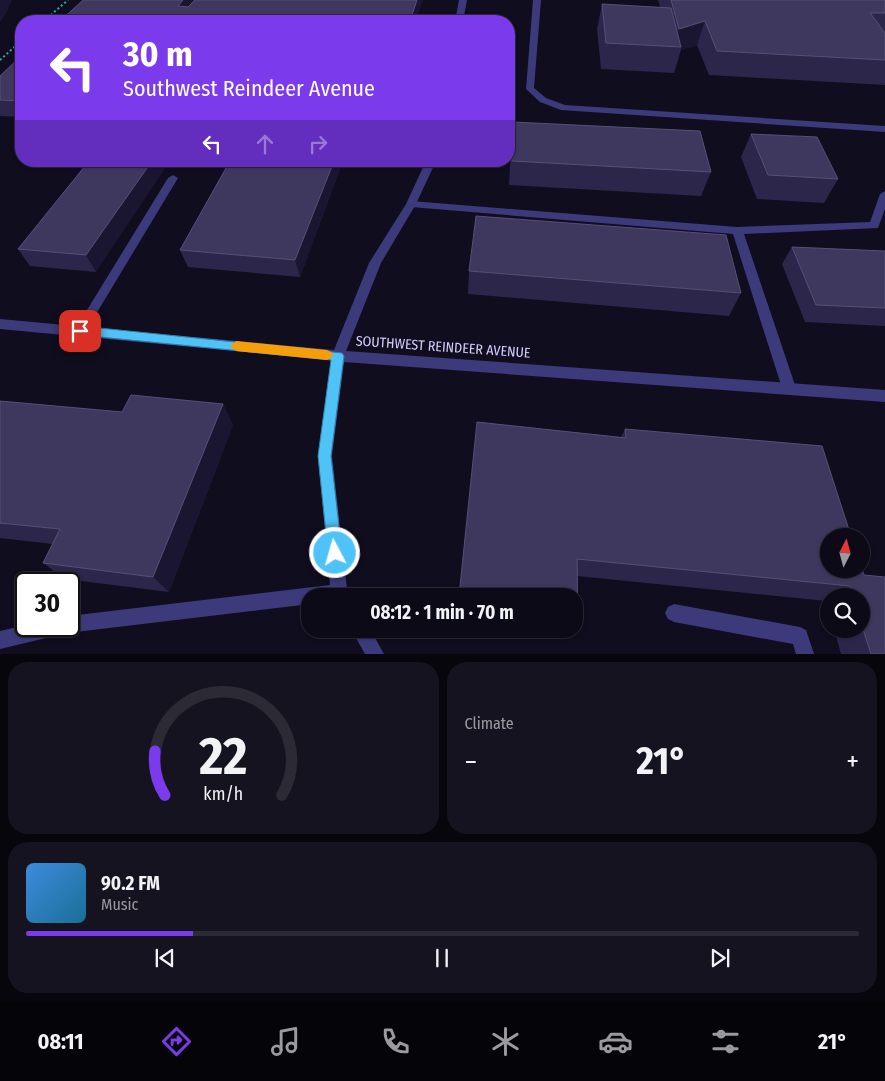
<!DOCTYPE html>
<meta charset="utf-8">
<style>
body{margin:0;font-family:"Fira Sans Condensed",sans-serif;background:#15131f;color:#f1f3f6;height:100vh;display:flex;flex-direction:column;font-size:19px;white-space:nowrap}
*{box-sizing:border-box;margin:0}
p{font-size:16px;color:#9a9aa1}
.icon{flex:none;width:28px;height:28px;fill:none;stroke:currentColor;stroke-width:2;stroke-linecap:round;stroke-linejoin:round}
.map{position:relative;height:654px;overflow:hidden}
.panel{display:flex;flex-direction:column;gap:8px;padding:8px;background:#07060c;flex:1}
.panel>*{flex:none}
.hud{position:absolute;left:15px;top:15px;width:500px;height:152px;border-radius:20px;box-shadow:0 1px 4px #0004,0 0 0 1px #2c2b35;background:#7c3aed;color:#fff;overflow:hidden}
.needle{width:32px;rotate:6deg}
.fabs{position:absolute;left:820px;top:528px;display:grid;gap:10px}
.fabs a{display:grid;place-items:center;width:50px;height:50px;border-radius:50%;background:#0c0a16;box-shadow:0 1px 4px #0004,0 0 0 1px #2c2b35;font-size:25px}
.speed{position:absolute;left:15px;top:572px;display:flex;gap:10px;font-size:25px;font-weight:700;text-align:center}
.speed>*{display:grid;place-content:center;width:65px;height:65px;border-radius:50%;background:#0c0a16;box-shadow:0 1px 4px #0004,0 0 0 1px #2c2b35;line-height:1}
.speed .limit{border:2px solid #111;border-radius:8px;background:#fff;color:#111}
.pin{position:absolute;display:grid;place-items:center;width:42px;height:42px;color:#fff;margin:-21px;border-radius:10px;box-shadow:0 2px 8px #0006}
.me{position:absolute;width:55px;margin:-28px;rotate:354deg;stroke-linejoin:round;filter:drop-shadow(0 0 4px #0008)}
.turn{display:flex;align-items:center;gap:18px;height:105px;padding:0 25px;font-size:22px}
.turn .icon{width:65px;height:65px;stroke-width:2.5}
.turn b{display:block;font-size:35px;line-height:42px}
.lanes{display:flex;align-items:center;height:48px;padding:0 25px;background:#0003;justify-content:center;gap:25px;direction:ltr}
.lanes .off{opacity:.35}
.big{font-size:38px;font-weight:700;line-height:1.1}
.panel .tile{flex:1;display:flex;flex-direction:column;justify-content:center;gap:8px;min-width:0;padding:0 18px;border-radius:20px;background:#15131f}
.panel .dial{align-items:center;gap:0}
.dial svg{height:130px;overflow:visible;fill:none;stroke:#2c2b35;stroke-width:7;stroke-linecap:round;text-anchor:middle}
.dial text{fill:#f1f3f6;stroke:none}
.song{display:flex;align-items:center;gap:15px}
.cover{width:60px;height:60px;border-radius:8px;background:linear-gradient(135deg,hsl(210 70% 55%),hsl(200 70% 35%))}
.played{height:5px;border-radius:2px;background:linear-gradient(90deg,#7c3aed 20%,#2c2b35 20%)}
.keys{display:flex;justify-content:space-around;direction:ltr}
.heat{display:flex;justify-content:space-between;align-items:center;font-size:28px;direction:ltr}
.panel .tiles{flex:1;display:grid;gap:8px;grid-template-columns:1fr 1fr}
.tile:last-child{grid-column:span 2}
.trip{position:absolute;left:301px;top:588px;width:282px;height:50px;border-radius:20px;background:#0c0a16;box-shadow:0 1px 4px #0004,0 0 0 1px #2c2b35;font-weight:700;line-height:50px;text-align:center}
.menu{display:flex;height:80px;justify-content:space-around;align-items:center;background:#050409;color:#9a9aa1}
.menu .icon{width:35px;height:35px}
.menu .selected{color:#7c3aed}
.menu b{font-size:22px;color:#f1f3f6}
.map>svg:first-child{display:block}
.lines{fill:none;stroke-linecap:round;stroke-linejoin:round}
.path{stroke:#32aba3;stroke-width:2;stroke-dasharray:2 2.5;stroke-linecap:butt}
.service{fill:#3c3a7b;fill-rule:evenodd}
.minor{fill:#3c3a7b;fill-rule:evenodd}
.wall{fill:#2d264b}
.shaded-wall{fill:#1a1531}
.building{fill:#3f385e;stroke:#564f77}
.route{fill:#4fc3f7;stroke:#337fa1}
.slow{fill:#f59e0b}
.labels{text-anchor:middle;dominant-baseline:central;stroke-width:5;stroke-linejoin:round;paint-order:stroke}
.street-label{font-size:14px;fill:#d1ccfd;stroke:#100d1e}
</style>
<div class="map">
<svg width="885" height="654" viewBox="0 0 885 654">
<rect width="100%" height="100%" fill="#100d1e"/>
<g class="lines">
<path class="path" d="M44,21l24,-21
M0,60l21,-19"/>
<path class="service" d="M533,0h8l-7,88 12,10 19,7 320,21v6l-324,-22 -21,-8 -14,-13z
M173,175l5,3 -94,156h-8l-2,-3 2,-3 92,-150z
M885,191v18l-7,19 -134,6 52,154 -2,4 -5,2 -5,-2 -2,-4 -49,-154 -322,-27 -5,-3 5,-3 326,26 133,-5 10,-28z
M674,604l126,23 6,3 8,24h-18l-3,-10 -119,-22 -6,-3 -3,-6 3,-6z"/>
<path class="minor" d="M459,0h8l-4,21h-8z
M426,161h10l-20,43 -35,59 -35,88 539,39v12l-541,-40 -12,94 15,133 3,7h-40v8l-243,29 -67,16v-18l26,-6 43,1v-10l261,-31 -12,-129 13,-96 -331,-31v-10l334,31 35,-87 37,-59z
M351,629h19l14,25h-19z"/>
</g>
<path class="wall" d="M658,0h227v85l-176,-10 -12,-30 -16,5 -7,23 -73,-4 -4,-40 5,-25 58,3z
M21,56v61l-21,-1v-40z
M513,122l198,50 -10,24 -192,-11 2,-40z
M751,134l87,45 -14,24 -67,-4 -16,-42z
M89,161l7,111 -66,-6 -12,-17z
M230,161h150l-1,2 -36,-2 -43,116 -112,-10 -8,-17z
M792,247l93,4v75l-80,-4 -23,-58z
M469,271l272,22 -12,23 -261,-22z
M0,401l122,11 101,-8 10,21 -64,167 -104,-13 -22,-16 10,-19 -53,-6z
M477,422l144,15 4,-8 236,140 24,85h-44l-7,-25h27v-33h-32v13l-2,-8 -250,-25 1,43 -3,5v-28z
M543,629h29l-2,3z"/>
<path class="shaded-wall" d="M0,0h12l-4,10 -8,12z
M183,0h17l-17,21 -5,-15z
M417,0h6l-7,21h-5v-3z
M705,21l-8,24 -16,5v-3h-7l5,-18z
M152,161h18l-74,111 -10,-17z
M334,161h9l-43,116 -5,-17z
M223,404l10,21 -64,167 -16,-15z"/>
<path class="building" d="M83,0h100l-5,6 10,1 7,-7h222l-6,18h3l-1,3h-353z
M671,0h214v13h-15l15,20v27l-168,-9 -12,-30 -26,8z
M602,4l69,4 10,39 -75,-4z
M21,56v45l-21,-1v-24z
M513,122l187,9 11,41 -199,-11z
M751,134l66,3 21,42 -70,-4z
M89,161h63l-66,94 -68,-6z
M230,161h104l-39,99 -115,-10z
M476,216l250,19 15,58 -272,-22z
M792,247l93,4v57l-69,-3z
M131,395l92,9 -70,173 -110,-14 17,-34 -60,-6v-122l122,11z
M477,422l149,16 -1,-9 197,17 29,90h-22v33h32v-2l3,8 21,2v77h-14l-10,-31v-27h-8l-3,-10 -273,-27 1,60 -3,-1v-22h-116z"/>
<path class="route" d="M80,326l262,27 2,3 -13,100 11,97 -2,5 -5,2 -5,-2 -2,-5 -10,-97 13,-96 -251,-25 -6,-4z"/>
<path class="slow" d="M236,341l91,9 4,2 2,3 -2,3 -4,2 -91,-9 -6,-5z"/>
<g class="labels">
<g class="street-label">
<text transform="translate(443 347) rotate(4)">SOUTHWEST REINDEER AVENUE</text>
</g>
</g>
</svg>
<div class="fabs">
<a><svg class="needle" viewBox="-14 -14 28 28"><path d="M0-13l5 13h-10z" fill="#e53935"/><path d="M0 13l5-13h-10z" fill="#9a9aa1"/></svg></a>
<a><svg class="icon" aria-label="search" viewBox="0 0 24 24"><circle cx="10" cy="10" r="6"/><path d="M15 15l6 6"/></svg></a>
</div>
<div class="speed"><div class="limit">30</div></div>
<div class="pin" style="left:80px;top:331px;background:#d93025"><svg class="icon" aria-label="arrive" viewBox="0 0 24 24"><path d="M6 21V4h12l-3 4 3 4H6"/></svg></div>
<svg class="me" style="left:335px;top:553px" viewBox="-20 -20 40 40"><circle r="17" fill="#4fc3f7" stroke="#fff" stroke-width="3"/><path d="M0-11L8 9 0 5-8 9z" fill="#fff"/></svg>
<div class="trip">08:12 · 1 min · 70 m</div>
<div class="hud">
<div class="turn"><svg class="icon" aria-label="left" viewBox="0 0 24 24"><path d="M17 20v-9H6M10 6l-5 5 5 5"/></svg><div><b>30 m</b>Southwest Reindeer Avenue</div></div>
<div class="lanes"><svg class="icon" aria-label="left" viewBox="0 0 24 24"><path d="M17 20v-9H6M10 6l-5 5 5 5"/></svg><svg class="icon off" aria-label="ahead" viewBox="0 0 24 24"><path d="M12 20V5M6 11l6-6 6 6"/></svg><svg class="icon off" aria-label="right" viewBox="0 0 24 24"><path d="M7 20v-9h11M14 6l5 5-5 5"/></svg></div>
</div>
</div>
<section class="panel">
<div class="tiles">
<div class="tile dial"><svg viewBox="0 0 100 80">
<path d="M14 69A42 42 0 1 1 86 69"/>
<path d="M14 69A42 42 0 0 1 8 42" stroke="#7c3aed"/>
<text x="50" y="56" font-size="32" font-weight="700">22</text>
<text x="50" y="72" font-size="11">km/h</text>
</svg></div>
<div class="tile"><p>Climate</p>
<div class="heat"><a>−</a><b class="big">21°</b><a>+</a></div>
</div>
<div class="tile">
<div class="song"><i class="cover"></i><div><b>90.2 FM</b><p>Music</p></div></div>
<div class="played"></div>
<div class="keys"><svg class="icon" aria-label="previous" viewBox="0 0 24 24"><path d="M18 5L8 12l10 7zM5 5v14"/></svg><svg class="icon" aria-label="pause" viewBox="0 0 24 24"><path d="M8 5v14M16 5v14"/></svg><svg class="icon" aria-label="next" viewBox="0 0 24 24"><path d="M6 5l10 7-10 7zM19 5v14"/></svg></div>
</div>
</div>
</section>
<nav class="menu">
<b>08:11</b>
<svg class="icon selected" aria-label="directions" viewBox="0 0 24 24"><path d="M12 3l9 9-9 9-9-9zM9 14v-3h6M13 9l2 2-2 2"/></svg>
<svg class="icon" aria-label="music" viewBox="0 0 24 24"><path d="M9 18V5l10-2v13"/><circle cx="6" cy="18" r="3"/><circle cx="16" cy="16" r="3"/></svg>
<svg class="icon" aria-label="phone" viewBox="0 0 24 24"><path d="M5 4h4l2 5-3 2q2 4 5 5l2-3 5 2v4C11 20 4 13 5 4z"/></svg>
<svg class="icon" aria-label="climate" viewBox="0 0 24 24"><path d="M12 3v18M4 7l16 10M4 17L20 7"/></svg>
<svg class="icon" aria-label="car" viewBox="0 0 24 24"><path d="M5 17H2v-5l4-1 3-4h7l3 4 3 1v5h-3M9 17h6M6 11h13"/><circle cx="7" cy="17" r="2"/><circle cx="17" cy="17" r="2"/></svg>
<svg class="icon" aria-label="filters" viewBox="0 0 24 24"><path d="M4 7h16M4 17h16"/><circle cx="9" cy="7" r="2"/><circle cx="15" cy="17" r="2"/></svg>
<b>21°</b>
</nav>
